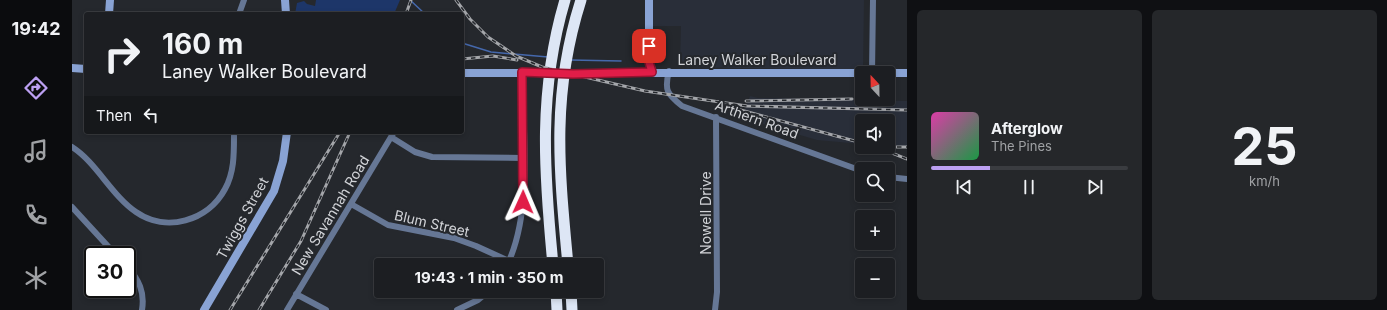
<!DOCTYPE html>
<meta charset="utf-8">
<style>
body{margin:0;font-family:Inter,sans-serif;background:#25272a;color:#f1f3f6;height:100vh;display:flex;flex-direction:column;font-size:15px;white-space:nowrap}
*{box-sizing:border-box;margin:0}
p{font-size:13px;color:#a0a2a5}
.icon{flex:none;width:22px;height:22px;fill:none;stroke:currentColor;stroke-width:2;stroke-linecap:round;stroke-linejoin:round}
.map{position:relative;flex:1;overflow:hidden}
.side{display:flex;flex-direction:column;gap:10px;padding:10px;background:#0f1013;width:480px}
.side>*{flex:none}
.guide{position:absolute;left:12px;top:12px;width:380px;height:122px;border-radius:4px;box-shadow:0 2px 6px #0003,0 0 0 1px #3a3c40;background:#1c1e22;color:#f1f3f6;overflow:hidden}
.needle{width:26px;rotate:338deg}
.buttons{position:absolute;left:783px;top:66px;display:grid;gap:8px}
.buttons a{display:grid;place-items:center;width:40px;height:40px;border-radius:4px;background:#1c1e22;box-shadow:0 2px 6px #0003,0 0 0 1px #3a3c40;font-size:20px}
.speed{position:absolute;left:12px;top:246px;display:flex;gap:8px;font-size:20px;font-weight:700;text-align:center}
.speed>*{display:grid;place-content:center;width:52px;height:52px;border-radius:50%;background:#1c1e22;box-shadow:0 2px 6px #0003,0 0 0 1px #3a3c40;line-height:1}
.speed .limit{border:2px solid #111;border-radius:6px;background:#fff;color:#111}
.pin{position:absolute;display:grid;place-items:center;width:34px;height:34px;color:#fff;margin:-17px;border-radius:8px;box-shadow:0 2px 6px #0006}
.me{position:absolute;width:44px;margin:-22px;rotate:1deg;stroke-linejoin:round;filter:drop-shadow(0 0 3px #0008)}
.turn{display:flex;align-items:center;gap:14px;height:84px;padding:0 12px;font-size:18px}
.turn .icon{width:52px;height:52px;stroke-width:2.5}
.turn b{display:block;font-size:28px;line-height:34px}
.then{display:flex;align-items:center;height:38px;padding:0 12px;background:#0003;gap:8px;font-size:15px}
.side .widget{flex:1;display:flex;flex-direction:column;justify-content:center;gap:6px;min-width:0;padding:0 14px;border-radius:6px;background:#25272a}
.side .dial{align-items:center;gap:0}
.dial b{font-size:52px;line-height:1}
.song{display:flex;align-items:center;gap:12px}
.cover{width:48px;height:48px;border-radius:6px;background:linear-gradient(135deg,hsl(320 70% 55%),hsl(140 70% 35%))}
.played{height:4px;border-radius:2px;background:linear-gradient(90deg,#bca0f2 30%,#3a3c40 30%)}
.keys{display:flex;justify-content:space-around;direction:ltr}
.side .tiles{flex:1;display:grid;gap:10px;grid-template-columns:repeat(2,1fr)}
.trip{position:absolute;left:302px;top:258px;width:230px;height:40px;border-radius:4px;background:#1c1e22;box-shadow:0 2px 6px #0003,0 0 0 1px #3a3c40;font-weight:700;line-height:40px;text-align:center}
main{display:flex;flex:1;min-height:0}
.tabs{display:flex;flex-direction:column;width:72px;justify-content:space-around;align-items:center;background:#0b0c0e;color:#a0a2a5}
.tabs .icon{width:28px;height:28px}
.tabs .current{color:#bca0f2}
.tabs b{font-size:18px;color:#f1f3f6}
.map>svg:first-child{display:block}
.built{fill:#292e39}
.green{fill:#1d3669}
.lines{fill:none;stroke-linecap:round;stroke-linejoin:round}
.stream{stroke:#4568ac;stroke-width:1.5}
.street{stroke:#667795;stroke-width:6}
.secondary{stroke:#89a3d4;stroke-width:8}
.highway{stroke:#dde6f5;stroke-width:11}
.rail-casing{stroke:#a4a6aa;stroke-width:3}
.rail{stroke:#25282d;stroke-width:1.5;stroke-dasharray:4.5;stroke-linecap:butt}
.route-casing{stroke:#92132f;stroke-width:10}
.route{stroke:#e11d48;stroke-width:7}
.labels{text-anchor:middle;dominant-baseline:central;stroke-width:4;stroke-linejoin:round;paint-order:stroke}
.street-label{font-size:14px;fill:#d1d3d7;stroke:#25282d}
</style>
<main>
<nav class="tabs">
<b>19:42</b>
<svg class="icon current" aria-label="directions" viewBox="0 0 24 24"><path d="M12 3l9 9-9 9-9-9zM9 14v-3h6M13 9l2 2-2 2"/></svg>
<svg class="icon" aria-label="music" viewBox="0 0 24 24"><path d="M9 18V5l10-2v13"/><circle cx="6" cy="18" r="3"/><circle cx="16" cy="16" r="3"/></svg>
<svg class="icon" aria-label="phone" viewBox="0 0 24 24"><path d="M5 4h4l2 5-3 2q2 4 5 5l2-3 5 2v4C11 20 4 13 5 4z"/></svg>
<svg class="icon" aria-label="climate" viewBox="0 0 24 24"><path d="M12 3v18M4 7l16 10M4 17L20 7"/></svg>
</nav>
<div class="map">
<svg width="835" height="310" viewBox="0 0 835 310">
<rect width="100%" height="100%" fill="#25282d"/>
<path class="built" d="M580,0h212l-1,70 -183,-3 1,-41h-29z
M678,96l8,2 149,3v47l-19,-2v-25h-26v23l-45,-4 -75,-22z"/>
<path class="green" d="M244,0h84l-6,14h-99l2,-11 7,-2 3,3 8,2z"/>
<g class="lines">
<path class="stream" d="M338,0l15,14
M390,43l29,9 57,5
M498,60l51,1"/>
<path class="street" d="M167,14l5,-14
M597,71c-5,19 -2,23 13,35l180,65
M800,73l1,-73
M319,137l24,15 17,5 91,1
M0,147c24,15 40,49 64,65 30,21 72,9 89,-23 9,-16 9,-34 9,-53
M816,177l19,2
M279,204l37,21 66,13 22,8 33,15
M0,207l44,48
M435,265c26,-52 16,-135 15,-193
M55,266c12,14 18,26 15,44
M224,294l30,16
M215,310l107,-178
M385,310l21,-10 11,-9
M643,310l2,-18 -1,-175"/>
<path class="secondary" d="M213,0l1,14
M577,0v62l4,10
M37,14l1,-14
M0,68l14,1
M390,73h422
M816,73h19
M132,310l70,-119 9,-30 4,-29"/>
<path class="highway" d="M481,265c-9,-93 -15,-174 12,-265
M496,265c-9,-96 -17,-171 13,-265
M484,291l1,19
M499,291l1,19"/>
<defs>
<path id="rail" d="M384,0l14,19 18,18 28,19 26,11 103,24 102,15 160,4
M334,14l5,-14
M390,59l31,-3 24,4
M674,101l106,-2
M665,109l125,34
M805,147l30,12
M816,147h19
M158,310l110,-178
M187,310l42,-69 49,-109"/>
</defs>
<use href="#rail" class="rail-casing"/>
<use href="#rail" class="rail"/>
</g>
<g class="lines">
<defs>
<path id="route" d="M451,202l-1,-130 51,2 79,-2 -3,-10v-16"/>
</defs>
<use href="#route" class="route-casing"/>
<use href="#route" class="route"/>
</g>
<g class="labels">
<g class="street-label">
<text x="685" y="59">Laney Walker Boulevard</text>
<text transform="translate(685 119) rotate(20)">Arthern Road</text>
<text transform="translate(633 213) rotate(-90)">Nowell Drive</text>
<text transform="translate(258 215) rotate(-59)">New Savannah Road</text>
<text transform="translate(170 218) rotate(-61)">Twiggs Street</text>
<text transform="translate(360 223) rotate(13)">Blum Street</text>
</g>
</g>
</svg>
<div class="buttons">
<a><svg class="needle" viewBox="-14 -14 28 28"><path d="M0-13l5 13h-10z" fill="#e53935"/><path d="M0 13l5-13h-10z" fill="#a0a2a5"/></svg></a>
<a><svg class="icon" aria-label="sound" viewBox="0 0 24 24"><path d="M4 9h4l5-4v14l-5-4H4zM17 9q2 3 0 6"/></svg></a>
<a><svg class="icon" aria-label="search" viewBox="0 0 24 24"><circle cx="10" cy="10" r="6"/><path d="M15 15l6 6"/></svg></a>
<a>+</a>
<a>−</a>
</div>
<div class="speed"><div class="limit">30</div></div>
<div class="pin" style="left:577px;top:46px;background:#d93025"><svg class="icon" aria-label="arrive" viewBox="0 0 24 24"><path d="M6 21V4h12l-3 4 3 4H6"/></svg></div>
<svg class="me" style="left:451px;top:202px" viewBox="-20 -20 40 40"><path d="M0-17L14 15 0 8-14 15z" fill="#e11d48" stroke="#fff" stroke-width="4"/></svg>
<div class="trip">19:43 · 1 min · 350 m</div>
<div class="guide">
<div class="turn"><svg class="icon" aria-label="right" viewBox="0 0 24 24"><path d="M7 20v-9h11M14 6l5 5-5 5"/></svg><div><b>160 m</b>Laney Walker Boulevard</div></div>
<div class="then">Then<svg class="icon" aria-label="left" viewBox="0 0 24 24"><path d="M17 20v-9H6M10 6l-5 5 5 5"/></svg></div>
</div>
</div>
<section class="side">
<div class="tiles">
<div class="widget">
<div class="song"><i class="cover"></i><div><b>Afterglow</b><p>The Pines</p></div></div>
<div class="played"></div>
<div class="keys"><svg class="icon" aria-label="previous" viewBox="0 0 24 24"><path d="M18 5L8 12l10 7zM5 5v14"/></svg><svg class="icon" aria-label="pause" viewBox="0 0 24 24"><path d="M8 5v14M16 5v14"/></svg><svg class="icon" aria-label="next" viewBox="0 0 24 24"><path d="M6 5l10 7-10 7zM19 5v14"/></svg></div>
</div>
<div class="widget dial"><b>25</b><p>km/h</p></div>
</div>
</section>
</main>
